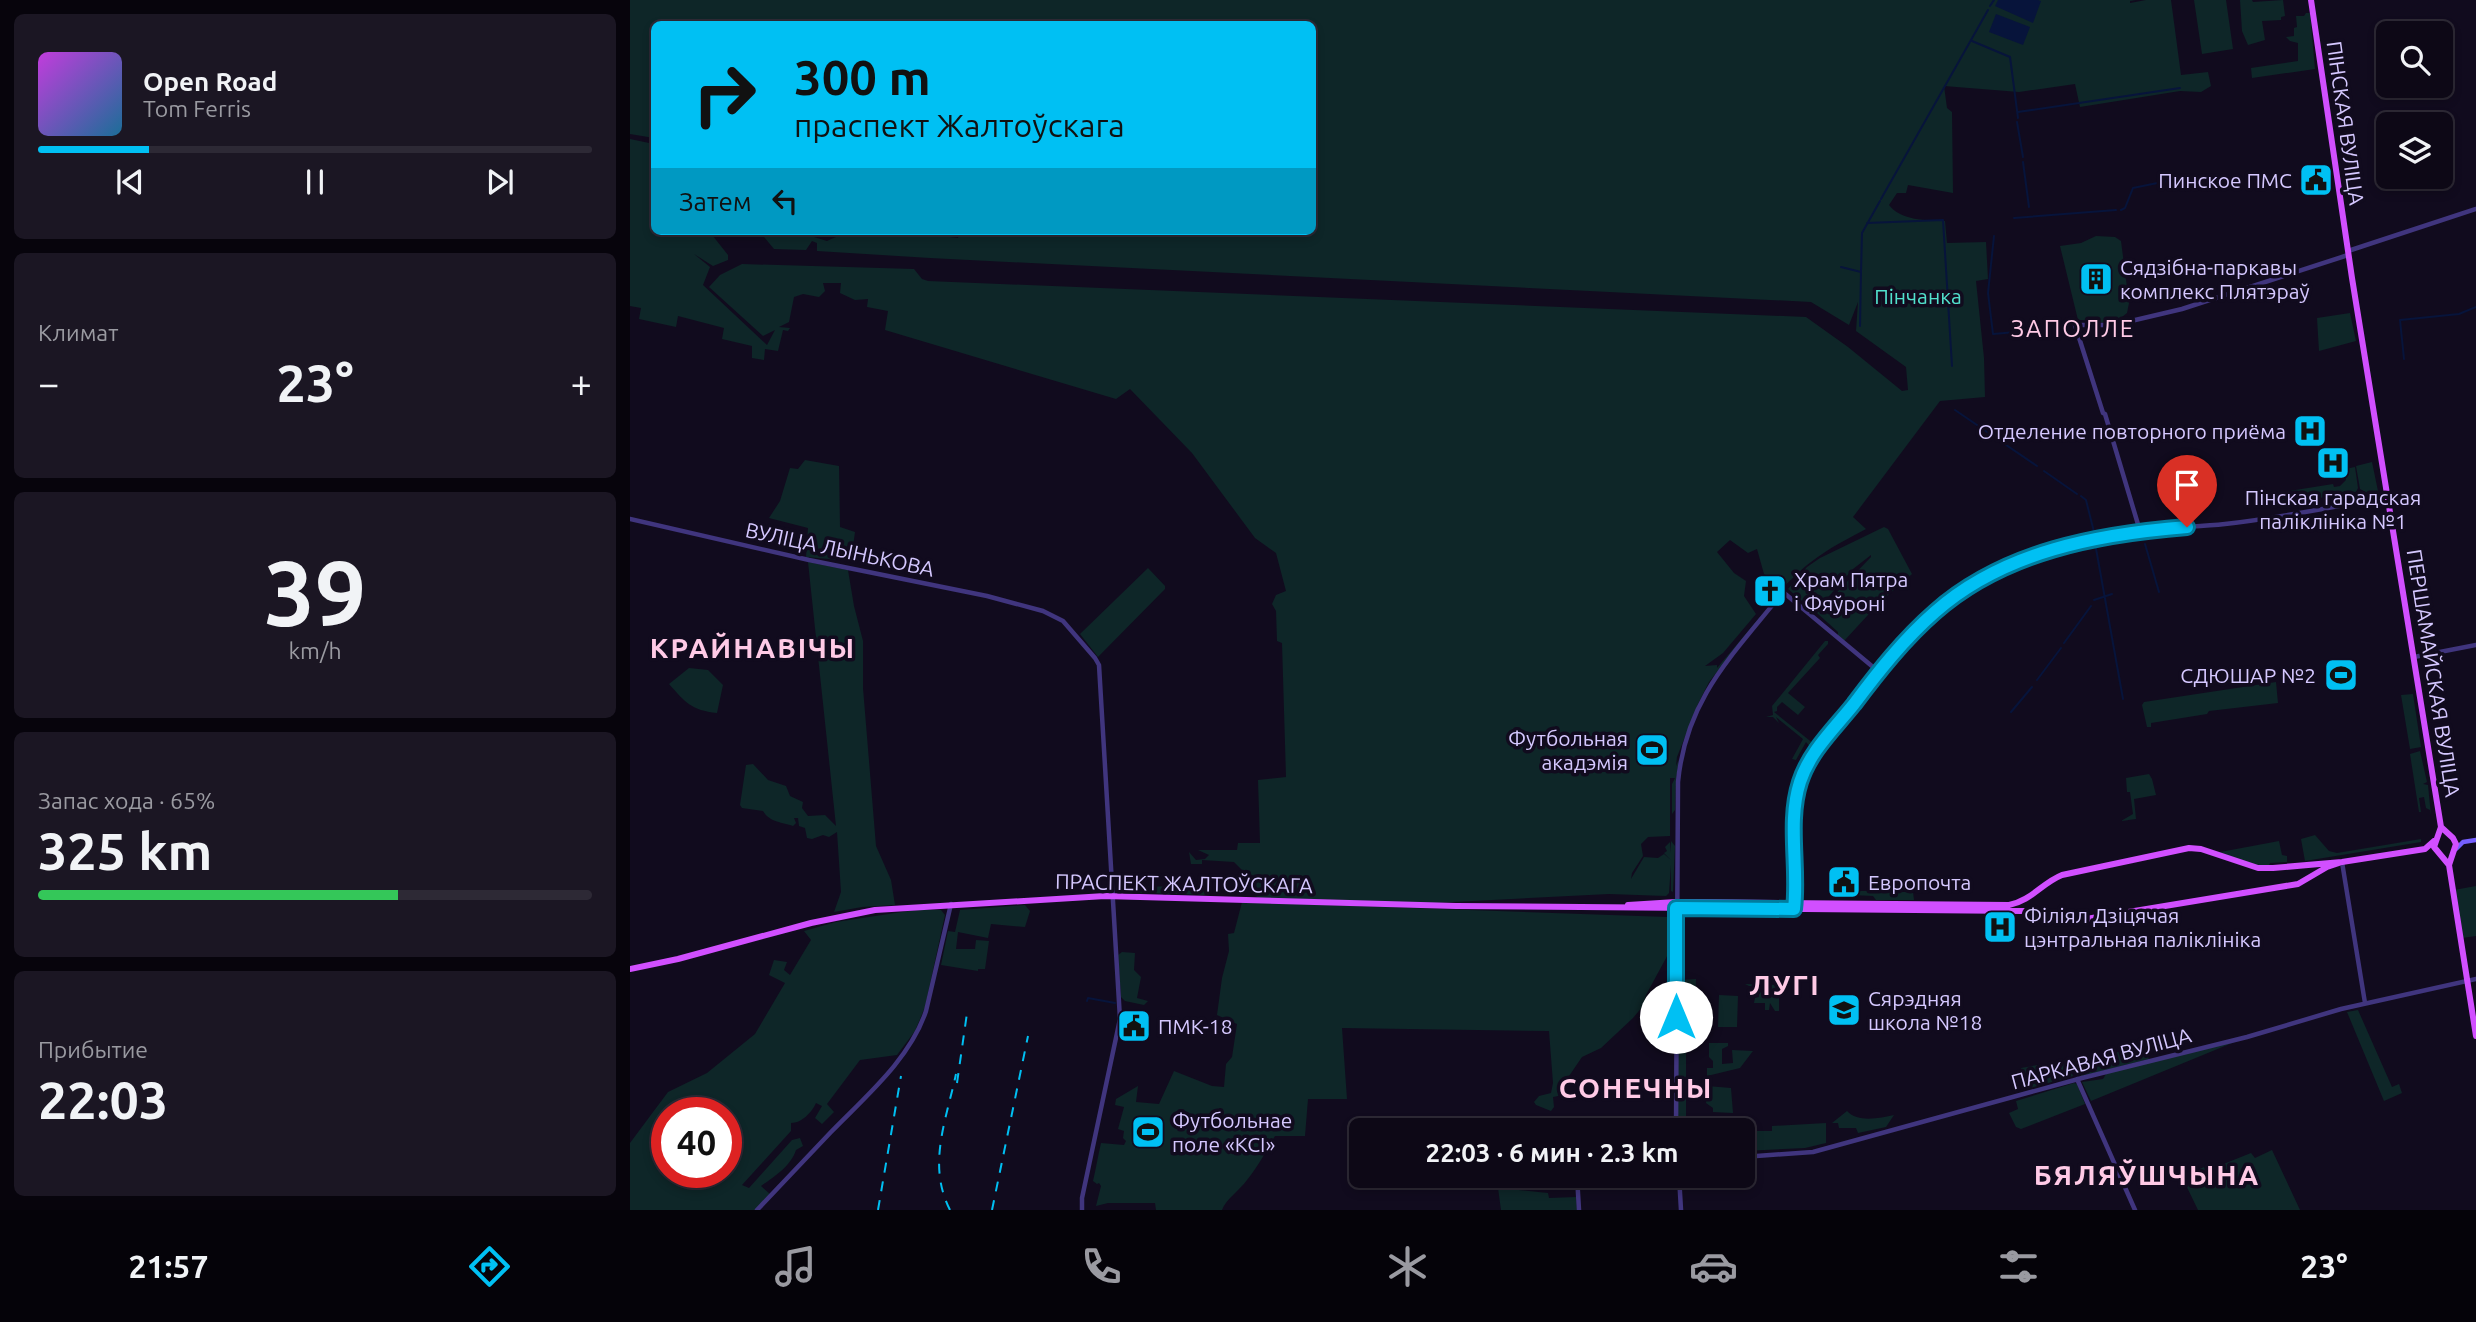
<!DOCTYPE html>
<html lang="ru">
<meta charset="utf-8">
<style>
body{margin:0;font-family:Ubuntu,sans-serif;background:#1b1623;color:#f1f3f6;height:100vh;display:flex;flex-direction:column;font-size:26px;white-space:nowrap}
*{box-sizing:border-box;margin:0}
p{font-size:23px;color:#9a9aa1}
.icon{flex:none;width:38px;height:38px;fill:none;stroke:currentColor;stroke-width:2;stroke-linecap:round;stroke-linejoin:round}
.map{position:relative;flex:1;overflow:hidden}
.sheet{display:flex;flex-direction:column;gap:14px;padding:14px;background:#07040c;width:630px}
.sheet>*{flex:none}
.banner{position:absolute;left:21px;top:21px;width:665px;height:214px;border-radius:10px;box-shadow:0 4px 10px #0003,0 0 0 2px #2d2935;background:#00c0f3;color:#111;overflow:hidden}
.tools{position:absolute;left:1746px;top:21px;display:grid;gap:14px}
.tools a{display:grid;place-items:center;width:77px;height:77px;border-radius:10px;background:#0d0816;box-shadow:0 4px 10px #0003,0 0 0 2px #2d2935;font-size:35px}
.speed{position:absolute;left:21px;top:1097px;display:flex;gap:14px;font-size:35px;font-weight:700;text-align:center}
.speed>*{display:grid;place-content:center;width:91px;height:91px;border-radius:50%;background:#0d0816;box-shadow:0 4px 10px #0003,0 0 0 2px #2d2935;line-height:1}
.speed .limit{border:10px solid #d22;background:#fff;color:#111}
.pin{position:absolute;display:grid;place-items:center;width:60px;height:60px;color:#fff;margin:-72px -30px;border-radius:50% 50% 50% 0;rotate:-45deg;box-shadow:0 0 7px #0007}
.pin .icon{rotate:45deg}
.me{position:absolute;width:77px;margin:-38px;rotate:0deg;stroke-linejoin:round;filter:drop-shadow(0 0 5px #0008)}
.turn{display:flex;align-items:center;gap:24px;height:147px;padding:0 28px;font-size:32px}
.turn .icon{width:91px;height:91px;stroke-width:2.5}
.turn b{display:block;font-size:49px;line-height:60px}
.then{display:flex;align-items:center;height:66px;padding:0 28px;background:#0003;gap:14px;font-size:26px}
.big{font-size:52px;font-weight:600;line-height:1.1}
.sheet .card{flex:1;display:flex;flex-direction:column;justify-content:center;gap:10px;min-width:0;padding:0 24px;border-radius:10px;background:#1b1623}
.sheet .dial{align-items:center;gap:0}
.dial b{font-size:91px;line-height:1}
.song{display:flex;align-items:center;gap:21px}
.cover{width:84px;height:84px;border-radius:10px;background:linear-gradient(135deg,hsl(290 70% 55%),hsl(200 70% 35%))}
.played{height:7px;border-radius:4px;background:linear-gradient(90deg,#00c0f3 20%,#2d2935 20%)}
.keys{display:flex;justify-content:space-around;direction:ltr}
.heat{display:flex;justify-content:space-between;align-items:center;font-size:38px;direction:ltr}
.charge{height:10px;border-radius:5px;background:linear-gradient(90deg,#34c759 65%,#2d2935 0)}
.trip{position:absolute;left:719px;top:1118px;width:406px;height:70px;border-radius:10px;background:#0d0816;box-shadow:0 4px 10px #0003,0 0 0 2px #2d2935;font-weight:600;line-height:70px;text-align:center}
.menu{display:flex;height:112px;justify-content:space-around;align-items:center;background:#050309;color:#9a9aa1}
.menu .icon{width:49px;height:49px}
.menu .active{color:#00c0f3}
.menu b{font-size:32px;color:#f1f3f6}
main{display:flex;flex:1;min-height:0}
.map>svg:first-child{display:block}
.green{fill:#0e2628;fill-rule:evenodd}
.water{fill:#07143b}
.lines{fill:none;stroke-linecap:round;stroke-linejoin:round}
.stream{stroke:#07143b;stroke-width:2}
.tertiary{stroke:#40357e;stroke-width:4.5}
.secondary{stroke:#755fff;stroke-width:4.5}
.primary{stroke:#d14fff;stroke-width:6}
.rail{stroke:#00c0f3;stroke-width:2;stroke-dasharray:10 9;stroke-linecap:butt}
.route-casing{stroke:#007d9e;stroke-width:18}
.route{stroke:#00c0f3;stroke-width:12}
.labels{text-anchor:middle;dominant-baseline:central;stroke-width:7;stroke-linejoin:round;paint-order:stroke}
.street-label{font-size:21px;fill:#d5c8ff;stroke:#110b1e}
.poi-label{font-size:21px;fill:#d5c8ff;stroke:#110b1e;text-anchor:start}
.park-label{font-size:21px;fill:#52e1cd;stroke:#110b1e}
.quarter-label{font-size:24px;letter-spacing:2px;fill:#ffcae6;stroke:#110b1e}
.district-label{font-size:28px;font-weight:bold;letter-spacing:2px;fill:#ffcae6;stroke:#110b1e}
</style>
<main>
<section class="sheet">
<div class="card">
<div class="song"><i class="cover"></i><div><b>Open Road</b><p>Tom Ferris</p></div></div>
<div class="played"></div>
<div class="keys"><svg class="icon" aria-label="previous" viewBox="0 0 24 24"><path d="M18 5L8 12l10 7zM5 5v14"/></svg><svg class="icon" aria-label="pause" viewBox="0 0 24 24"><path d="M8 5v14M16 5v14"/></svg><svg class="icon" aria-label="next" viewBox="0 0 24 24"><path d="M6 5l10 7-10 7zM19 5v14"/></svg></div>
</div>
<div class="card"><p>Климат</p>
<div class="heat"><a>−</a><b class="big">23°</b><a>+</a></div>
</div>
<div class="card dial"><b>39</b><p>km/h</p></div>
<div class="card"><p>Запас хода · 65%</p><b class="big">325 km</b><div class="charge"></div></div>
<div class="card"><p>Прибытие</p><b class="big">22:03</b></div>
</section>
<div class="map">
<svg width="1846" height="1210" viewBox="0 0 1846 1210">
<rect width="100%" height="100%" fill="#110b1e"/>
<path class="green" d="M0,0h1506l-6,1v2l16,-3h25l10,75 27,-3 3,14 -10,6 -21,-1 -100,16 -5,-23 -56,8 -75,-6 3,22 5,4 1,81 -45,-8 -2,8h-9l-8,12c12,16 37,15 56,16l2,22 39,-1 2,37 -12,2 8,77 1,39 -45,4 -87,116 13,12c-36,19 -55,29 -83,59l-19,-14 -7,-25 -9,4 -18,-13 -13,12 17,21 12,8 -2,15 12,18 -33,39 -18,13 12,-1v3l48,-57 -56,71 -11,22 -21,53 -1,9 3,-7 -3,21 -1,30 -3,4v-30l3,-6h-5v58l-22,1 -7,7 2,12 -11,17 -1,6 13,-22 14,1 6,-4 7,6 -7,-7 3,-2 -2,-4 5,-5 1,11v-12l4,5 -2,46 -2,-1v-26l-2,28 -3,3 -57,-2 -175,9 -176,-5 -3,-3 1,-11 -22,-22 -32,-2v4h-11l-2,-12 7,8 9,-1 4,-4 -11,-5h39l1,-7h22l-2,-63 28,-3 -4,-134 -5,-2 -1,-30 -4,-7 4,-9 10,-4 -10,-38 -21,-15 -63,-85 -62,-64 -14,10 -231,-69 3,-19 -21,-4 1,-8 -13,1 -15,-7 1,-10h-18l2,8 -6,6 -16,-3 -9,3 -5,25 -10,5 11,1 -2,3 -5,-1 -5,21 -13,-2 -1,11 -12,-2v-12l-30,-7 2,-11 -46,-12 -2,11 -37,-8 2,-11 -11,-2v-167l19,4 5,-1v89h55l19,24v5l-15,6 -19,-12 16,13 -7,18 64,60 8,-15 -12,6 -54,-49 11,-12 22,-11 172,5 8,10 6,2 878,36 42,30 54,44 6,-1 -2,-23 -50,-36 2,-29 -9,23 -38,-23 -881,-44 -113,-7v-8l-5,-2 -6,9 -32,-1 -15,-18 54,1 1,5 13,4c16,-7 38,-17 55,-6l13,-4h37v4l26,3 2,-7h352v-207h-658v114l-24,-4z
M1564,0h32l7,49 -31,5z
M1610,0h12l1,2 30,-2 2,16 -4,1v3l-19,1 3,19 -17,5 -6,-14z
M1676,13h4l5,56 -63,9 -1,-10 47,-7v-18l-8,-2 -4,-4 8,-1v-8l3,-1 -1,-11h8z
M1466,236l19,1 6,4 8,62 -2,10c-18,16 -28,7 -49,7l-18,-74 21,-3z
M1720,313l6,28 -37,10 -2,-33z
M175,460l34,6 1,61 15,5 -4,29 -45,-4 2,-29 -39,-10 11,-17 10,-33 8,1z
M1742,462l6,29v3l-7,1 -11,-6 -4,-23z
M1725,467l3,21 -2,4 -86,14 -2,-10 2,-2 63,-10 1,3 6,-1 6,-6 -1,-11z
M1254,527l4,2 24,45 -33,29 -35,38 -6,-5v-4l-21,-19 54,-56v-2l-18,14 -38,43 -27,-23 19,-22 13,-9z
M178,562l40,8 6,36 9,35v47l13,158 15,34 4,25 -33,2 -28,5 7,-20 -4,-60 -8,5 -6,-2 -11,4 -5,-1 -2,-10 -6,-2 -1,-8h-4l2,5 -3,3c-10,-4 -23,-3 -30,-15l-21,-3 -2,-3 6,-40 7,-1 15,16 18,6 4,10 13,6 -1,6 6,8 17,-1 11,11z
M518,568l17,18v3l-67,68 -18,-23z
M1195,641h3v3l-10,11 2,3 -32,35 17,14 -7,8 -16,-13 -5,5v4l-3,1 40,32 -3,4 -5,-6 -10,18 -4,-1 11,-20 -27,-22 3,6 -6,-6h-7l7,-2 -1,-9z
M59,668l19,2 15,15 -6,28c-26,-3 -31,-10 -48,-29z
M1646,682l2,21 -69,8 -2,3 -56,9v4h-4l-5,-22 2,-3z
M1783,694l8,53 -11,2 -9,-54z
M1790,751l7,31 -4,2 5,1 3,31 -1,-6 -4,-2 -2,-11 -5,1 2,14h-2l-9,-58z
M1519,774l3,5 4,16 -22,4 2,20 -15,2 12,-7 -3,-22h-3l-1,-14z
M1685,835l14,16 8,2 84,-14v3l-116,19 -4,-22z
M1649,841l3,14 5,1v6l-17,1 -2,4 -12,-1 -41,-13z
M1239,877h29l2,2v13h13l1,8h-38l-3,-4 -21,-1v-4h30v-12z
M488,886l91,1 -1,6 -4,2 -83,-3 -4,-2z
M1846,886v50l-14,2 -8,-48z
M612,902l426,15 4,30 -26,48 -3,11 -10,12 -32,30 -19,9 -15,22 1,16 -3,1 -4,-4 -3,4 -5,1 1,10 -3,4 -15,-6 -2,-3 5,-6 12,-3 2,-10 -4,-52 -207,-3 5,71h-39l-3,37h-30c-9,15 -17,31 -28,44 -7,10 -21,19 -25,30h-66l-1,-7h-47l-12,3 5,-20 -2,-3 -2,1 -4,-3c3,-13 5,-25 8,-38l23,2 2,-4 -3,-3 1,-7 -6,-2 6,-22 -9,-2 1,-6 22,-13 -2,16 23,2 15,-33 38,15 12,1 2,-23 6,-7 5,-33 -20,-9 5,-37 7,-27 -1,-17 6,-1z
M395,905l5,6 -5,16 -34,-3 -3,14 -30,-6 -2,17h19l1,-9 13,1 -4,28h-7v2l-37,-6 7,-34 7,1 5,-22z
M285,910h26l4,5 -20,92 -10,24 -18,24 -37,5 -33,44 7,8 -12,12 -7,-6 7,-12 -6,-3c-4,9 -14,20 -25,20v8l-49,54 7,3 43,-48 8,-2 3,8 -7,4c-5,16 -22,27 -35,36l9,8 -15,16h-125v-67l38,-51 39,-19 48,-39 30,-51 -16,-8 5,-15 13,2 -3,8 6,5 21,-35 -7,-9 32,-9zM37,1113h59v59h-59z
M492,952l13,1 -1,17 7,7 -4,21 11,3 -4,4 -19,-4 -4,-4 -3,-42z
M1066,979l-1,33h4l1,17 5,3 -10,1 -2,3 -13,2v-9h6l1,3 1,-4 -8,-1 1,-9h5l1,7 1,-7 6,-2h-14l-1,-36z
M1115,984l34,1v26h-4l-5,-8 -1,7h-4v-7h-11l1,-5 4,-1v-10l-10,-1z
M1089,995l19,1 -1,31h-19z
M1728,1010l34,77 7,-3 3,9 -18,8 -37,-89z
M1607,1041l-146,60 -9,-19 21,-3 3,-5 6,-2z
M1056,1042v88h-7l-1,-3 -1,-84z
M1079,1043h19v3l-6,3v15l11,-1 -1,-13 21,1 -13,17 -33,8v-8h6v-7l-4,-4z
M1514,1048l5,11 -67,17 -4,-2 -6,-15z
M1436,1060l7,16 -46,13 -2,-7 17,1 -17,-2 -4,-13z
M1444,1083l3,1 8,20 -64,25 -5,-2 -7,-14 9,-4 -2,-8z
M1077,1086l24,2 2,25 -20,-1v-4l-7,-5z
M1217,1111c11,12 33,7 47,4l-8,12 -28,6 -2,-5h-17l-1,-5h-6z
M1196,1123v20l-21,5 -62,3v-21h-7h18l1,1h17v-5z
M1642,1150l28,60h-102l-16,-33 22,-10 2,4 45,-18 4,5z
M868,1188l50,5 1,5 27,-1 1,13h-76z"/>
<path class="water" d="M1368,0h40l3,1 -8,22 -38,-17z
M1366,14l34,13 -7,18 -34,-13z"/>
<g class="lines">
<path class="stream" d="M1360,6l4,-6
M1342,41l38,16 8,61
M1388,112l162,-24
M1387,122l6,35
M1393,162l6,45
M1251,199l107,-189
M1491,210l4,-2 8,-20 39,-8
M1384,218l102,-8
M1237,223l76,-3 9,146
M1364,236l-6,57 5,41 23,-2
M1211,267l20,5 1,-39 18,-32
M1230,326l1,-54
M1774,359l-4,-39 59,-6 17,-7
M1325,410l82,56
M1414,471l33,23
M1451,496l5,4 8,32
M1465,543l28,156
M1515,544l14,48
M1464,600l18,-6
M1434,643l27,-37
M1407,680l24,-32
M1381,712l21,-25
M457,1001l1,-3 27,5"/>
<path class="tertiary" d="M1718,251l128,-42
M0,519l179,41 178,36 56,15 20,10 32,37 4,7 21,354 -38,179v12
M1510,531l-35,-117 -2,-1 -28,-88h39l68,-16 166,-54
M1784,657l62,-12
M1712,862l23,141
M1165,905c0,-35 -5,-83 3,-116 9,-38 41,-66 64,-96 23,-29 47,-59 75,-82 56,-48 132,-72 204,-80 28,-4 56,-4 84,-7 54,-6 109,-17 162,-27
M1447,1079l58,131
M1046,1130l2,-348c8,-84 55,-127 105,-190l96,80
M1113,1157l70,-5 269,-74 165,-41 94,-28 135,-30
M947,1176l2,34
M1049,1176l2,34
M127,1210c25,-26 49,-52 74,-78 35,-36 79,-73 95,-121l25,-107"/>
<path class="secondary" d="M1826,849l7,-7 13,-2"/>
<path class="primary" d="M1681,0l41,278 89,549 -7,20 15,18
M1811,827l12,11 3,6 -7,21 27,171
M998,905l48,-3 333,3c22,-4 33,-22 53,-30l127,-27 12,1 57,19h15l69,-6 83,-13 9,-8
M0,969l48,-10 133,-36 64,-13 230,-14 351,10 567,5 41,10h10l224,-37 29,-17 15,-5"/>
<path class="rail" d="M327,1083l10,-70
M248,1210l23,-134
M320,1210c-23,-45 -4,-89 6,-136
M362,1210l36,-174"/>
</g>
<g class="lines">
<defs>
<path id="route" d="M1046,1017v-109l118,1c5,-41 -7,-87 6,-127 10,-31 34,-53 54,-78 24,-32 50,-65 81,-92 69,-61 164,-78 252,-85"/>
</defs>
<use href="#route" class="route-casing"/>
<use href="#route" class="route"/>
</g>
<defs>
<symbol id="civic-square" viewBox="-11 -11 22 22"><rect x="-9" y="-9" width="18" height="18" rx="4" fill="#00c0f3" stroke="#110b1e"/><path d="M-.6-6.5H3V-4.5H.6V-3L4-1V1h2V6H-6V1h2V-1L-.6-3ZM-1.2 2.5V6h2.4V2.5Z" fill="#111"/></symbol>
<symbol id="building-square" viewBox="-11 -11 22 22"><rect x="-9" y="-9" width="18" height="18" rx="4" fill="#00c0f3" stroke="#110b1e"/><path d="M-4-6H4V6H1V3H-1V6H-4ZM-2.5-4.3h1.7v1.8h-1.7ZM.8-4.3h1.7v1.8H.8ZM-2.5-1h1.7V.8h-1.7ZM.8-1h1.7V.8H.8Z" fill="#111"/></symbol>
<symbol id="hospital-square" viewBox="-11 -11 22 22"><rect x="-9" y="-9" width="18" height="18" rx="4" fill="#00c0f3" stroke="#110b1e"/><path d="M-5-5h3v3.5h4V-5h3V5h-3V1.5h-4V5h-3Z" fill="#111"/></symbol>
<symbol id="church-square" viewBox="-11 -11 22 22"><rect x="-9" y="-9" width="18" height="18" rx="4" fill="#00c0f3" stroke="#110b1e"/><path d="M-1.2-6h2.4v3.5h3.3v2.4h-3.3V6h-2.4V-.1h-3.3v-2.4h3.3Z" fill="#111"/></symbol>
<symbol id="stadium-square" viewBox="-11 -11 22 22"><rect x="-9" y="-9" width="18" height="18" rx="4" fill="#00c0f3" stroke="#110b1e"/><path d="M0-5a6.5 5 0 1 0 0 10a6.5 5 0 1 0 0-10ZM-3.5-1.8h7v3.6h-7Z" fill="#111"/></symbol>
<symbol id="school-square" viewBox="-11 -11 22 22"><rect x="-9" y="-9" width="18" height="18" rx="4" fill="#00c0f3" stroke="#110b1e"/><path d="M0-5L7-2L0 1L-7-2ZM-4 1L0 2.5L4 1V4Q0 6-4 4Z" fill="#111"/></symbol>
</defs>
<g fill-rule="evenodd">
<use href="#civic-square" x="1667" y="161" width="38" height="38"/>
<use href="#building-square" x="1447" y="260" width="38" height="38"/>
<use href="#hospital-square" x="1661" y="412" width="38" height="38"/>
<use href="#hospital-square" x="1684" y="444" width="38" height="38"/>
<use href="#church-square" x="1121" y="572" width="38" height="38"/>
<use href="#stadium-square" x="1692" y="656" width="38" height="38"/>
<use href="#stadium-square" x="1003" y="731" width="38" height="38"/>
<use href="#civic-square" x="1195" y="863" width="38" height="38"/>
<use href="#hospital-square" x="1351" y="908" width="38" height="38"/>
<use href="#school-square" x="1195" y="991" width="38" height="38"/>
<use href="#civic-square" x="485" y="1007" width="38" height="38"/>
<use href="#stadium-square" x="499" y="1113" width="38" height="38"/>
</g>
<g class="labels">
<g class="street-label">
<text transform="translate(1716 123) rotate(82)">ПІНСКАЯ ВУЛІЦА</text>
<text transform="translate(210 549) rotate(12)">ВУЛІЦА ЛЫНЬКОВА</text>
<text transform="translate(1804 673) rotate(81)">ПЕРШАМАЙСКАЯ ВУЛІЦА</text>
<text transform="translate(554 883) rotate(1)">ПРАСПЕКТ ЖАЛТОЎСКАГА</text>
<text transform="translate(1471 1058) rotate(-15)">ПАРКАВАЯ ВУЛІЦА</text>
</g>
<g class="poi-label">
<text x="1662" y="180" text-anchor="end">Пинское ПМС</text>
<text x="1490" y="267">Сядзібна-паркавы<tspan x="1490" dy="24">комплекс Плятэраў</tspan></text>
<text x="1656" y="431" text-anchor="end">Отделение повторного приёма</text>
<text x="1703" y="497" text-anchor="middle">Пінская гарадская<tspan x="1703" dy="24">паліклініка №1</tspan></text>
<text x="1164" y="579">Храм Пятра<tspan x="1164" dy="24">і Фяўроні</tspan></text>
<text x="1686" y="675" text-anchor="end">СДЮШАР №2</text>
<text x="998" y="738" text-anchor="end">Футбольная<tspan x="998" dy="24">акадэмія</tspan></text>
<text x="1238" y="882">Европочта</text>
<text x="1394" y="915">Філіял Дзіцячая<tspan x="1394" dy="24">цэнтральная паліклініка</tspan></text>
<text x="1238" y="998">Сярэдняя<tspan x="1238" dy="24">школа №18</tspan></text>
<text x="528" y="1026">ПМК-18</text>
<text x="542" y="1120">Футбольнае<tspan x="542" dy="24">поле «КСІ»</tspan></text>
</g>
<g class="park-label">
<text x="1288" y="296">Пінчанка</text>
</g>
<g class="quarter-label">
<text x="1443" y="328">ЗАПОЛЛЕ</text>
</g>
<g class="district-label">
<text x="123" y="647">КРАЙНАВІЧЫ</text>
<text x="1155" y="984">ЛУГІ</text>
<text x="1006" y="1087">СОНЕЧНЫ</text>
<text x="1517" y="1174">БЯЛЯЎШЧЫНА</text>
</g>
</g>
</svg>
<div class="tools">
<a><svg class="icon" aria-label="search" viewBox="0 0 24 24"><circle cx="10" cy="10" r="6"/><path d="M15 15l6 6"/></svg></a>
<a><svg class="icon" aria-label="layers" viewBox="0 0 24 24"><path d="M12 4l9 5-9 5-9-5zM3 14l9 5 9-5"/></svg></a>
</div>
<div class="speed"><div class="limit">40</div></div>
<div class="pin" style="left:1557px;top:527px;background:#d93025"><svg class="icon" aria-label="arrive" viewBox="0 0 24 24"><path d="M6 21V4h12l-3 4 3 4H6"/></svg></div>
<svg class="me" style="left:1046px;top:1017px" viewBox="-20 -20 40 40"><circle r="19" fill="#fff"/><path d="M0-13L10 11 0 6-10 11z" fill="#00c0f3"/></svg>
<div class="trip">22:03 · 6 мин · 2.3 km</div>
<div class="banner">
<div class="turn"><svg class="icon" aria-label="right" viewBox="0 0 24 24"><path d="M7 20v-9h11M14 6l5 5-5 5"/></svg><div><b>300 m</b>праспект Жалтоўскага</div></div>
<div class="then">Затем<svg class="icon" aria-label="left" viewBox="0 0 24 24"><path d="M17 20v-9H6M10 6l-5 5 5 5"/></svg></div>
</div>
</div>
</main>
<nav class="menu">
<b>21:57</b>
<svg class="icon active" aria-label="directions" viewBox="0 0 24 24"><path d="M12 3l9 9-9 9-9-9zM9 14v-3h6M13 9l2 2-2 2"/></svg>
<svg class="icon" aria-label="music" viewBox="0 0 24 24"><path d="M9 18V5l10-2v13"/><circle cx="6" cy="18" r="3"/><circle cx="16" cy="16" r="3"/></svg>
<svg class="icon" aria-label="phone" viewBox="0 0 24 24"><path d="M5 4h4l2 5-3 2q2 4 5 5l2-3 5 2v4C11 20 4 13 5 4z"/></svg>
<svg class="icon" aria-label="climate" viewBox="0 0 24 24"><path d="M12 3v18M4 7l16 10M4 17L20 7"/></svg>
<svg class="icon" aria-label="car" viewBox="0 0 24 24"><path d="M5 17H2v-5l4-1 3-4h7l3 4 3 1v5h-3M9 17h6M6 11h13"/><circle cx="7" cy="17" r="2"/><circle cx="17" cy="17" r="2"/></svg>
<svg class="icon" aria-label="filters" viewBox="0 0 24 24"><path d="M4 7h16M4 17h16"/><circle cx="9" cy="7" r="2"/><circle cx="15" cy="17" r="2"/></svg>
<b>23°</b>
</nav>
